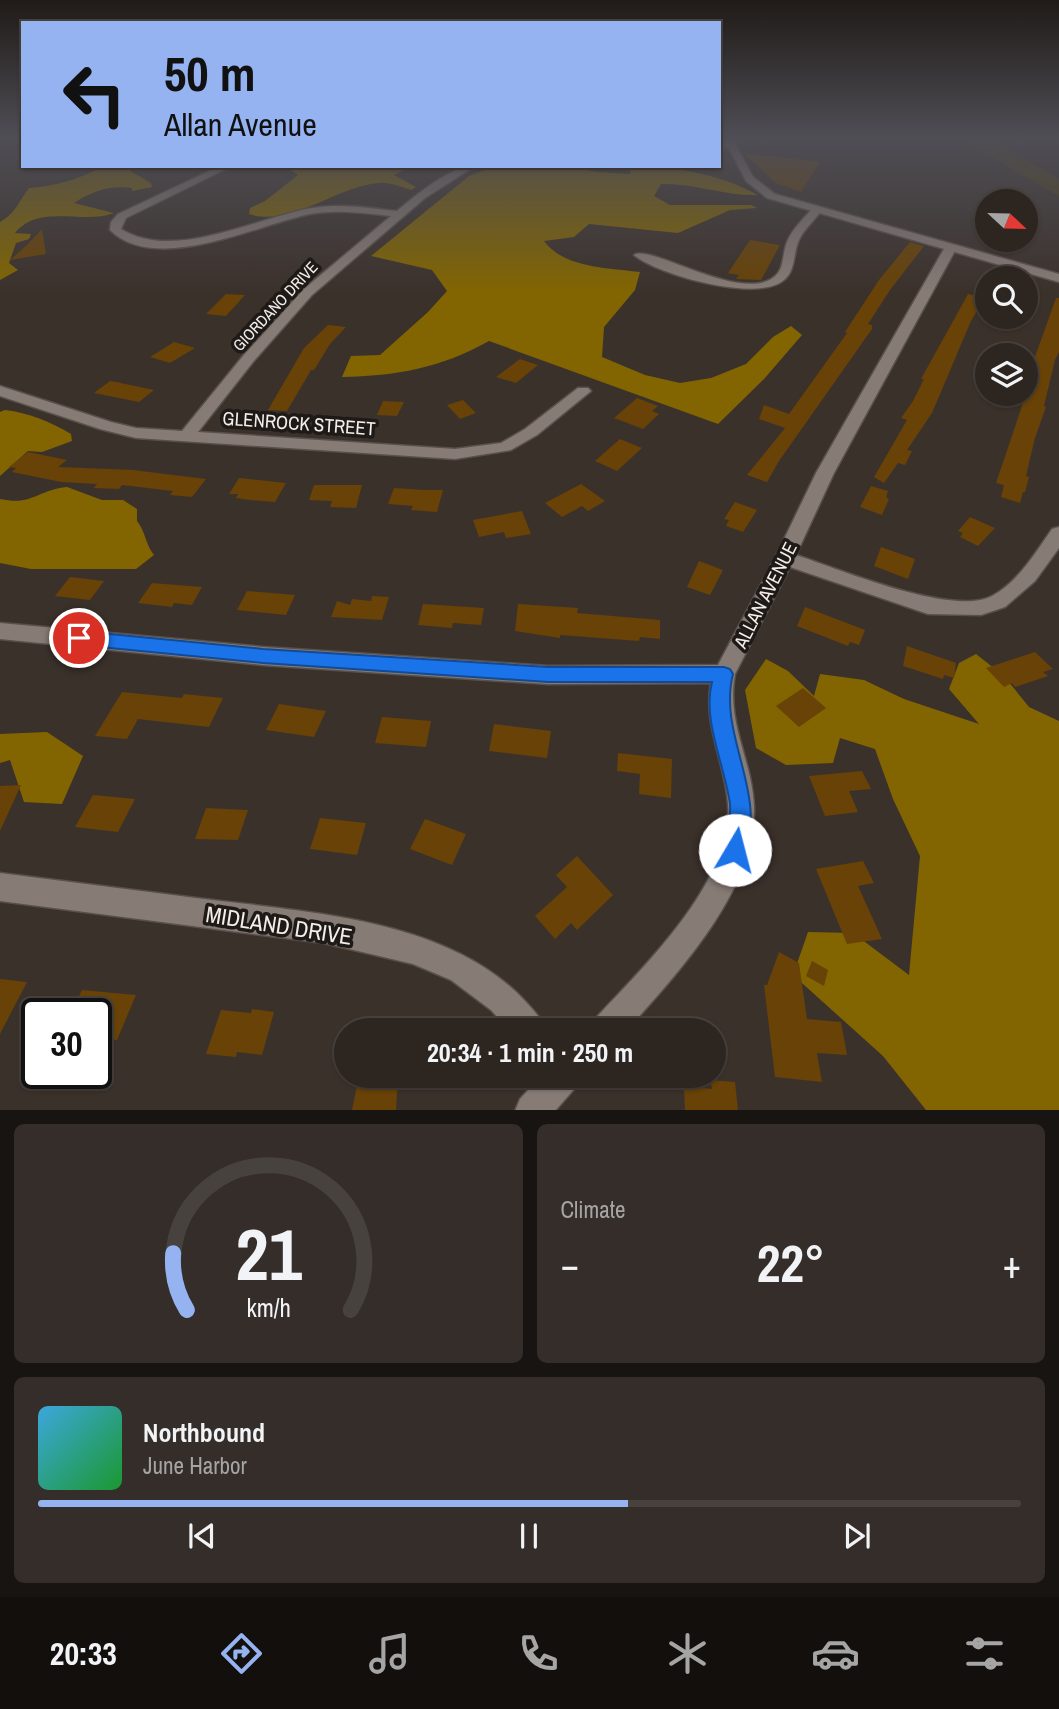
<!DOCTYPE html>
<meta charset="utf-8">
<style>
body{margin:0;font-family:"Archivo Narrow",sans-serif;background:#342d29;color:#f1f3f6;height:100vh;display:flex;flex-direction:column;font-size:26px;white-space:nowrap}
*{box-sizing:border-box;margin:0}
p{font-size:23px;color:#a6a5a5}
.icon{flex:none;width:38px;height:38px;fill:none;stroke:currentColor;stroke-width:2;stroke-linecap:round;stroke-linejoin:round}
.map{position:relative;height:1110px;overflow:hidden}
.drawer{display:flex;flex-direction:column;gap:14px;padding:14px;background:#181412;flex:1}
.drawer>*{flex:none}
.banner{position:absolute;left:21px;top:21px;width:700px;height:147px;border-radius:0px;box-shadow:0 2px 5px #0004,0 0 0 2px #48423e;background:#95b2f1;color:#111;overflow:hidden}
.needle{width:46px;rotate:112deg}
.tools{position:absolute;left:975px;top:189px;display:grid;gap:14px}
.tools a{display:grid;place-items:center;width:63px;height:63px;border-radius:50%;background:#2c2520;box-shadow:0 2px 5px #0004,0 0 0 2px #48423e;font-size:35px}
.speed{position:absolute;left:21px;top:998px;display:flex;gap:14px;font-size:35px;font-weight:700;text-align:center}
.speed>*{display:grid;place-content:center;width:91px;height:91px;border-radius:50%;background:#2c2520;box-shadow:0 2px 5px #0004,0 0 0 2px #48423e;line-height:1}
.speed .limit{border:4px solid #111;border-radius:10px;background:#fff;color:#111}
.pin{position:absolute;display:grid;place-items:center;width:60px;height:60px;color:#fff;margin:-30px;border:4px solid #fff;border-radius:50%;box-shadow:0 2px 7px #0007}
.me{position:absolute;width:77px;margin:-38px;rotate:8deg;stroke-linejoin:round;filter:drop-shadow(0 0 5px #0008)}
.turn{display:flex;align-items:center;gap:24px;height:147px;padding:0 28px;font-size:32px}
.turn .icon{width:91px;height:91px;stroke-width:2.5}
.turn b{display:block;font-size:49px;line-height:60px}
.big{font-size:52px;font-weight:700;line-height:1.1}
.drawer .tile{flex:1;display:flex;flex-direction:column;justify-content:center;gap:10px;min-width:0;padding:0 24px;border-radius:10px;background:#342d29}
.drawer .dial{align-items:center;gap:0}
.dial svg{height:182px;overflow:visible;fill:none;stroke:#48423e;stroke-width:7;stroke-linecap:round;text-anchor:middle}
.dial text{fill:#f1f3f6;stroke:none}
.song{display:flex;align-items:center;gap:21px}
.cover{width:84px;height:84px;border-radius:10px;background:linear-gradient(135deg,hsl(200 70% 55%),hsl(130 70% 35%))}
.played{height:7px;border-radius:4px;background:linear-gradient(90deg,#95b2f1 60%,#48423e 60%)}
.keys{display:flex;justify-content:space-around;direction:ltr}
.heat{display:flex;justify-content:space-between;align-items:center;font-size:38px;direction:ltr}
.drawer .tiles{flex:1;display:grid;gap:14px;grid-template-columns:1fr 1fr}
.tile:last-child{grid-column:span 2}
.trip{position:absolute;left:334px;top:1018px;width:392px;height:70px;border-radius:35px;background:#2c2520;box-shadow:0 2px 5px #0004,0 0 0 2px #48423e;font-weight:700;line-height:70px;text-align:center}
.menu{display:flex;height:112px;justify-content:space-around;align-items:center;background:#120f0d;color:#a6a5a5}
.menu .icon{width:49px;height:49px}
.menu .current{color:#95b2f1}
.menu b{font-size:32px;color:#f1f3f6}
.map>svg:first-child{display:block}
.green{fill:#4d3e13}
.forest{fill:#826500}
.building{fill:#684206}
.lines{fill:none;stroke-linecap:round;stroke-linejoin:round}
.minor-casing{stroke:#59504b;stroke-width:3}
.tertiary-casing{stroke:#59504b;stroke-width:3}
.minor{fill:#877b75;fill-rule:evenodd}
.tertiary{fill:#877b75;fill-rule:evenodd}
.route{fill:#1a73e8;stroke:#114b97;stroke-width:2}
.labels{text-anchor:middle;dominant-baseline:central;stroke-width:7;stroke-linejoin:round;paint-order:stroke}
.far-street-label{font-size:16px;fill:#f4ede9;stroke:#1e1a17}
.street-label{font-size:19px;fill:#f4ede9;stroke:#1e1a17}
.near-street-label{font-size:23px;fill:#f4ede9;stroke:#1e1a17}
</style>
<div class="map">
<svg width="1059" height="1111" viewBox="0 0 1059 1111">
<rect width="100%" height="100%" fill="#3b312b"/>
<path class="green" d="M959,138h27l73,41v17z"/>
<path class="forest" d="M104,166h34l-8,5 21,12 1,4 -20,4v-3c-22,-3 -40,3 -58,15l40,10c-31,12 -75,-10 -99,20l16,1 -2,5 -13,4 -7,20 9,7 -18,10v-58c16,-9 19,-21 29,-34 29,-2 49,-9 75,-22z
M284,166h128l-18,9 22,12 -5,3c-10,-3 -22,-8 -32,-7 -42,3 -89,45 -130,31l1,-6 15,-7 33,-26z
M495,166h77l24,6 34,2 1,-8c44,0 88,8 127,29 -34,1 -63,-12 -97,-11l-7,12 16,9h81l6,3 -27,2 -52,23 -89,-9 -15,13 -30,4c20,27 64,27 96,31l-5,18 -31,37 -2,30 43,18 35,8 31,-5 35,-14 27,-27 18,-11 11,9 -38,44 -46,45 -229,-83c-48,27 -93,35 -147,36l9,-21 29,-1 48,-43 19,-21 -15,-21 -61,-14 98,-80z
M5,410c24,3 44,11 66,24l1,7 -30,11 -14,-1 -28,25v-64z
M67,487l35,13h21l14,9v12c9,11 8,23 17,34l-18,14h-105l-31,-6v-64c33,7 37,-9 67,-12z
M976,654l28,22 25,31 30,14v389h-133l-43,-54 -90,-81 15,-43 45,1 56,42 11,-119 -27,-57 -18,-50 -35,-11 -7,25 -47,2 -30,-17 -11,-58 21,-31 22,12 26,25 6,-22 44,6 40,19 75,25 -30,-35 10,-26z
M47,732l36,24 -21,48 -38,-2 -14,-42 -10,3v-29z"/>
<path class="building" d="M743,153l77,9 -19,30 -25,-9z
M42,229l4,25 -36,6 17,-15z
M750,240l30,5 -19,35 -25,-1 3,-4 -11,-2z
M910,242l14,4 -34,44 -22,34 4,1v4l-93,132 -12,21 -20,-7 38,-47 -26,-9 5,-14 25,9 58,-81 -2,-1 34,-52z
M226,294l19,1 -19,21 -20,-2z
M968,294l17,4 -14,23 -39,92 -25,37 5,1 -7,14 -7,-2 -14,20 -10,-6 33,-57 -6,-2 12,-17 11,-22h-3z
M1056,298h3v54l-4,8 -11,46 2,1 -11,31 -9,38 3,1 -4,15h-2l-3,11 -19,-6 3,-12 -8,-2 25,-74 10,-41z
M328,325l18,2 -16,17 -16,26h-3l-24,41 -19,-1 36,-62z
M174,342l21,6 -25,15 -20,-6z
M520,359l18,6 -22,18 -20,-6z
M110,381l6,1 38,8 -15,12 -45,-9z
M637,398l21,8 -6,5 7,3 -16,15 -29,-11z
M463,400l13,13 -16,6 -13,-14z
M383,401l21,1 -7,14 -20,-1z
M620,439l22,9 -25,23 -22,-10z
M28,452l39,8 -9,7 75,3 73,9 -14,18 -22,-2 3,-4 -51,-6 -3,4 -25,-1 3,-4 -36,-2 -49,-10 4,-4 -7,-1z
M239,478l47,5 -11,19 -25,-2 -14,-2 2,-4h-9z
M581,484l24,17 -17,10 -6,-5 -20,11 -17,-14z
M314,485h48l-6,23 -26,-1 2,-6 -23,-1z
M871,486l17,5 -2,6 3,2 -7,16 -22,-8z
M394,488l30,2h19l-6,22 -26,-2 2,-4 -25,-2z
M735,502l22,8 -14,22 -17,-6 3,-6 -5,-1z
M522,511l9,23 -25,4 -2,-6 -25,5 -6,-17z
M970,517l25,11 -17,18 -18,-9 3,-4 -5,-2z
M881,547l34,12 -7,20 -34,-13z
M699,561l24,9 -13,25 -23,-8z
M70,577l34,4 -14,19 -35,-4z
M152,583l50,4 -10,18 -18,-2 -2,4 -34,-4z
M247,591l48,4 -9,20 -49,-5z
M372,596l17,1 -7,23 -51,-3 6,-16 13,4 2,-6 19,2z
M423,604l61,4 -3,17 -28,-2 -1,5 -34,-3z
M518,604l60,4 -1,5 83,7v19l-20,-2 -1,4 -79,-6v3l-45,-7z
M805,607l60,23 -6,15 -9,-3 -2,4 -51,-20z
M907,646l49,17 -2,15 -10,-3 -1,4 -40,-13z
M1035,652l18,17 -10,3 5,4 -33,11 -3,-4 -8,4 -18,-19z
M803,688l23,20 -27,19 -23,-21z
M122,692l60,6 2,-4 39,4 -14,29 -71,-8 -11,20 -32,-3z
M279,704l47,7 -12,26 -48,-7z
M382,717l49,4 -5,26 -51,-4z
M494,724l57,7 -4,27 -58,-7z
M618,753l54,6 -1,39 -32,-4 1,-20 -23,-3z
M862,771l9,18 -22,2 9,21 -33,4 -16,-40z
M21,785l-21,46v-45z
M93,795l42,4 -17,33 -43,-5z
M206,808l42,2 -10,30 -43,-1z
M320,818l46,5 -9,32 -47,-6z
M425,819l41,15 -14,31 -42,-16z
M577,856l36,39 -36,35 -6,-7 -16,16 -20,-23 32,-29 -11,-12z
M863,861l11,22 -16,3 24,53 -35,5 -31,-75z
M779,952l20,11 8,56 34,3 6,33 -30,-2 5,29 -47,-5 -11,-92h3z
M812,961l16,9 -4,16 -18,-10z
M0,979l27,3 -27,52z
M82,990l54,5 -19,45 -21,-2v-25h-25z
M252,1009l22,3 -12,43 -25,-3 -1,5 -30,-3 15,-44 30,3z
M359,1076h39l-2,34h-44z
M710,1080l25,2 3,28h-53l-1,-24 28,3z"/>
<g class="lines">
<defs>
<path id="minor" d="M719,141l16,4 -4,3 -12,-1z
M220,166h12l-106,52 -5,11c53,33 134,-11 191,-21 28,-5 57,0 85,3 19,-16 54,-45 78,-45l-50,32 -113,97 -59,67 -55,70 257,17 46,-6 24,-14 53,-41h10l3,3 -54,44 -26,15 -56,9 -319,-21 -36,-9 -100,-33v-10l111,36 25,6 46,3 61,-75 61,-67 87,-73c-27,-3 -54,-7 -81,-2 -53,11 -155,61 -200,16l1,-8 7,-8z
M813,208l9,2c-7,10 -18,19 -23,30 -6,13 -3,30 -15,40 -26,23 -126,-5 -150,-25 17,-12 115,54 144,18 6,-8 5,-22 9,-31 5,-13 17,-24 26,-34z
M951,244l6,3 -123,226 -38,82c43,14 157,62 196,41 26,-14 44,-44 60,-67l7,-2v21l-24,33 -30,26 -24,8 -53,-1 -138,-47 -55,107c-9,50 17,85 19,132 4,82 -77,168 -128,225h-37l5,-11c49,-53 140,-139 134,-217 -3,-40 -25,-79 -17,-120l-163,1 -285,-19 -263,-26v-16l263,24 285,19 170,-1 57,-107 41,-85 129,-226z
M0,873c65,8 131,17 196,25 107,14 251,19 329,103 9,10 17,18 22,30h-37l-19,-21 -40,-30 -38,-16 -89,-21 -324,-42z
M541,1076h38l-4,12 -20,23h-40l5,-12z"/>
<path id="tertiary" d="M724,138h8l21,39 22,17 284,80v8l-292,-84 -21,-17z"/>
</defs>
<use href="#minor" class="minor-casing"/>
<use href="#tertiary" class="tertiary-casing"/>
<use href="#minor" class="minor"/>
<use href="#tertiary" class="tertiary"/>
</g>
<linearGradient id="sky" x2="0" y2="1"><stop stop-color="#201b18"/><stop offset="0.47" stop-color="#4f4e55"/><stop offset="1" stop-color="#4f4e55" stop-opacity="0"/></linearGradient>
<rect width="1059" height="293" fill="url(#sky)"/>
<path class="route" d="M79,631l184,18 285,18h176l6,2 3,5c-16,62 37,121 10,183l-8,4 -8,-4c-7,-16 5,-35 3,-53 -5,-38 -28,-84 -18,-122h-164l-285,-19 -184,-18 -6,-2 -3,-5 3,-5z"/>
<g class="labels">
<g class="far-street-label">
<text transform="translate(275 306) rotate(-47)">GIORDANO DRIVE</text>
</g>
<g class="street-label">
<text transform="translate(299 423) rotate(4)">GLENROCK STREET</text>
<text transform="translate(765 595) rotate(-63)">ALLAN AVENUE</text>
</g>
<g class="near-street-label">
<text transform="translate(279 925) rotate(9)">MIDLAND DRIVE</text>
</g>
</g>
</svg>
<div class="tools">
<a><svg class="needle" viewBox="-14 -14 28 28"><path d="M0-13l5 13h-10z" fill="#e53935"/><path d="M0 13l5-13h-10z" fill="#a6a5a5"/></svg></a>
<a><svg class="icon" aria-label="search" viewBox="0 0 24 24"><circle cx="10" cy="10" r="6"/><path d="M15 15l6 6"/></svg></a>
<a><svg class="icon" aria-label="layers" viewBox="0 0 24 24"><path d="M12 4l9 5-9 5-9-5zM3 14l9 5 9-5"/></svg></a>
</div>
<div class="speed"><div class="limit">30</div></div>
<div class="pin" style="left:79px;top:638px;background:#d93025"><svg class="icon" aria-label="arrive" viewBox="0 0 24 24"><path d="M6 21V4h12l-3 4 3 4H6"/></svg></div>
<svg class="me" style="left:735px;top:850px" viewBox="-20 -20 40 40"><circle r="19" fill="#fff"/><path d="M0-13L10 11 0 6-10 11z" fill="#1a73e8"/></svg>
<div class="trip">20:34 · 1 min · 250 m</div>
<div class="banner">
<div class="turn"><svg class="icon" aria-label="left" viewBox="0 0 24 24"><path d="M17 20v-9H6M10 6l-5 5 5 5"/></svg><div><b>50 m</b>Allan Avenue</div></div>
</div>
</div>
<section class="drawer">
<div class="tiles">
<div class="tile dial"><svg viewBox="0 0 100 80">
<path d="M14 69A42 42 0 1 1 86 69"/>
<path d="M14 69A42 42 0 0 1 8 44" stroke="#95b2f1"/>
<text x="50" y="56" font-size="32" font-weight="700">21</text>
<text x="50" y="72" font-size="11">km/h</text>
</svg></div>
<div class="tile"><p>Climate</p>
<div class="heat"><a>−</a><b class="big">22°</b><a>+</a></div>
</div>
<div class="tile">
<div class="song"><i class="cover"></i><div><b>Northbound</b><p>June Harbor</p></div></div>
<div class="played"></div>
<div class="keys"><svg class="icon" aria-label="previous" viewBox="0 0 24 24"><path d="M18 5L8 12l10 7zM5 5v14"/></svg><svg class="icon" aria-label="pause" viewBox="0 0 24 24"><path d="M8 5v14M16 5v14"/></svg><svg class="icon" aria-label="next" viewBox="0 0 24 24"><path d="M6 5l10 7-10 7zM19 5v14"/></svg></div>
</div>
</div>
</section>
<nav class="menu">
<b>20:33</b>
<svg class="icon current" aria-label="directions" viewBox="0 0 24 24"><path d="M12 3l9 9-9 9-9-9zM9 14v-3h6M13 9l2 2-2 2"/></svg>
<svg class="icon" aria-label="music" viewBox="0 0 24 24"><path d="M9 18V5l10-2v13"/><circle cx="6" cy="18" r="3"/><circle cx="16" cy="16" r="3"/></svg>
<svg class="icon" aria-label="phone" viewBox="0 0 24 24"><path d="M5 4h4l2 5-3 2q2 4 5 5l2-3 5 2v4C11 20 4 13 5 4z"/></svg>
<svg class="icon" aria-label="climate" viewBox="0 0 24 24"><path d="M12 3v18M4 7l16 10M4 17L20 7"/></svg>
<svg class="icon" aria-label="car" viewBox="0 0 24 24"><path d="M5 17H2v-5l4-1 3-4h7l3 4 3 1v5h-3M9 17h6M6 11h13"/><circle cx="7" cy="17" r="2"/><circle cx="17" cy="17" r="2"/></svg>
<svg class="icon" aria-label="filters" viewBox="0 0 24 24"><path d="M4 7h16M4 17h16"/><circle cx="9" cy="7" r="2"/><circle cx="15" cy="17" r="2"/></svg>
</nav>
